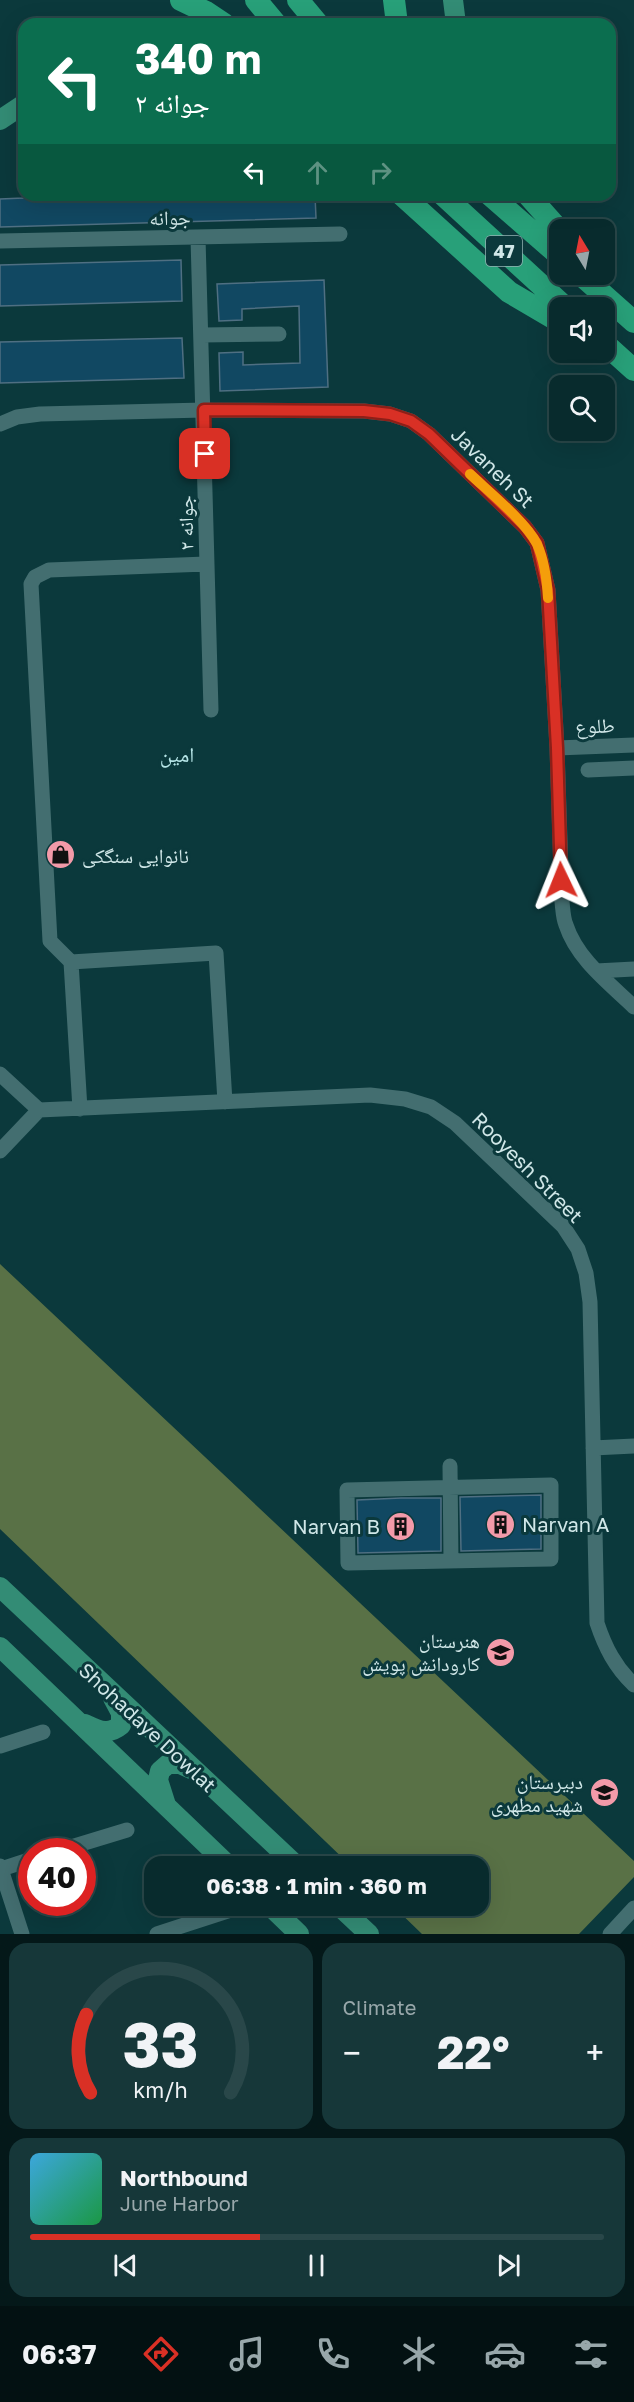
<!DOCTYPE html>
<meta charset="utf-8">
<style>
body{margin:0;font-family:"Golos Text","Noto Naskh Arabic",sans-serif;background:#163739;color:#f1f3f6;height:100vh;display:flex;flex-direction:column;font-size:22px;white-space:nowrap}
*{box-sizing:border-box;margin:0}
p{font-size:20px;color:#98a7aa}
.icon{flex:none;width:33px;height:33px;fill:none;stroke:currentColor;stroke-width:2;stroke-linecap:round;stroke-linejoin:round}
.map{position:relative;height:1934px;overflow:hidden}
.sheet{display:flex;flex-direction:column;gap:9px;padding:9px;background:#041819;flex:1}
.sheet>*{flex:none}
.hud{position:absolute;left:18px;top:18px;width:598px;height:183px;border-radius:18px;box-shadow:0 6px 24px #0002,0 0 0 2px #294749;background:#0b6e4f;color:#fff;overflow:hidden}
.needle{width:39px;rotate:350deg}
.buttons{position:absolute;left:549px;top:219px;display:grid;gap:12px}
.buttons a{display:grid;place-items:center;width:66px;height:66px;border-radius:12px;background:#082b2d;box-shadow:0 6px 24px #0002,0 0 0 2px #294749;font-size:30px}
.speed{position:absolute;left:18px;top:1838px;display:flex;gap:12px;font-size:30px;font-weight:700;text-align:center}
.speed>*{display:grid;place-content:center;width:78px;height:78px;border-radius:50%;background:#082b2d;box-shadow:0 6px 24px #0002,0 0 0 2px #294749;line-height:1}
.speed .limit{border:9px solid #d22;background:#fff;color:#111}
.pin{position:absolute;display:grid;place-items:center;width:51px;height:51px;color:#fff;margin:-26px;border-radius:12px;box-shadow:0 3px 9px #0006}
.me{position:absolute;width:66px;margin:-33px;rotate:358deg;stroke-linejoin:round;filter:drop-shadow(0 0 4px #0008)}
.turn{display:flex;align-items:center;gap:21px;height:126px;padding:0 18px;font-size:27px}
.turn .icon{width:78px;height:78px;stroke-width:2.5}
.turn b{display:block;font-size:42px;line-height:51px}
.lanes{display:flex;align-items:center;height:57px;padding:0 18px;background:#0003;justify-content:center;gap:30px;direction:ltr}
.lanes .off{opacity:.35}
.big{font-size:45px;font-weight:700;line-height:1.1}
.sheet .widget{flex:1;display:flex;flex-direction:column;justify-content:center;gap:9px;min-width:0;padding:0 21px;border-radius:18px;background:#163739}
.sheet .dial{align-items:center;gap:0}
.dial svg{height:156px;overflow:visible;fill:none;stroke:#294749;stroke-width:7;stroke-linecap:round;text-anchor:middle}
.dial text{fill:#f1f3f6;stroke:none}
.song{display:flex;align-items:center;gap:18px}
.cover{width:72px;height:72px;border-radius:9px;background:linear-gradient(135deg,hsl(200 70% 55%),hsl(140 70% 35%))}
.played{height:6px;border-radius:3px;background:linear-gradient(90deg,#d93025 40%,#294749 40%)}
.keys{display:flex;justify-content:space-around;direction:ltr}
.heat{display:flex;justify-content:space-between;align-items:center;font-size:33px;direction:ltr}
.sheet .tiles{flex:1;display:grid;gap:9px;grid-template-columns:1fr 1fr}
.widget:last-child{grid-column:span 2}
.trip{position:absolute;left:144px;top:1856px;width:345px;height:60px;border-radius:18px;background:#082b2d;box-shadow:0 6px 24px #0002,0 0 0 2px #294749;font-weight:700;line-height:60px;text-align:center}
.tab-bar{display:flex;height:96px;justify-content:space-around;align-items:center;background:#031112;color:#98a7aa}
.tab-bar .icon{width:42px;height:42px}
.tab-bar .current{color:#d93025}
.tab-bar b{font-size:27px;color:#f1f3f6}
.map>svg:first-child{display:block}
.forest{fill:#597146}
.building{fill:#114862;stroke:#4f6f82;stroke-width:1.5}
.lines{fill:none;stroke-linecap:round;stroke-linejoin:round}
.minor{stroke:#436e70;stroke-width:15}
.major{stroke:#338c75;stroke-width:20}
.highway{stroke:#28a079;stroke-width:22}
.route-casing{stroke:#8d1f18;stroke-width:15}
.route{stroke:#d93025;stroke-width:10}
.slow{stroke:#f59e0b;stroke-width:10}
.labels{text-anchor:middle;dominant-baseline:central;stroke-width:6;stroke-linejoin:round;paint-order:stroke}
.shield{fill:#0b393c;stroke:#95b3b4;stroke-width:1.5}
.shield-label{font-size:18px;font-weight:bold;fill:#d0e7e8}
.street-label{font-size:20px;fill:#d0e7e8;stroke:#0b393c}
.poi-label{font-size:20px;fill:#d0e7e8;stroke:#0b393c;text-anchor:end}
.neighbourhood-label{font-size:21px;fill:#b5e4e6;stroke:#0b393c}
</style>
<div class="map">
<svg width="634" height="1934" viewBox="0 0 634 1934">
<rect width="100%" height="100%" fill="#0b393c"/>
<path class="forest" d="M0,1264l634,597v16l-55,57h-157l-30,-29h86v-39h-127l-351,-337z"/>
<path class="building" d="M23,195h292l1,23 -316,9v-28l23,-1z
M181,260l1,41 -182,5v-41z
M324,280l4,107 -108,4 -1,-38 24,-1v13l57,-2 -1,-57 -57,3v11l-23,1 -2,-37z
M182,338l2,40 -184,5v-41z
M541,1495v54l-80,2 -1,-54z
M401,1498h40v53l-83,2 -1,-53z"/>
<g class="lines">
<path class="minor" d="M198,238l13,472
M0,241l340,-7
M202,335l77,-1
M0,424l17,-7 23,-3 164,-4 160,1 26,3 21,7 18,13 96,93 12,16 11,47 9,158 5,154c1,8 1,16 4,23 11,34 43,58 68,82
M557,748l77,-3
M588,770l46,-2
M71,962l145,-9 9,149
M596,971l38,-2
M0,1074l39,36
M80,1109l-9,-147 -21,-21 -19,-357 4,-7 14,-7 157,-6
M39,1110l331,-15 35,4 26,8 24,16 108,103 15,23 8,24 4,29 7,321c8,24 18,44 37,62
M0,1151l39,-41
M593,1448l41,-2
M450,1466l1,95
M551,1485v74l-203,4 -1,-73z
M0,1746l43,-14
M58,1851l69,-21
M0,1866l22,68
M1,1869l31,-10
M157,1934l89,-29
M610,1934l24,-26"/>
<path class="major" d="M453,0l3,24
M0,120l24,-16
M0,1587l297,279
M0,1647l229,219
M85,1724c13,6 23,12 36,1v-12l-8,-15
M166,1805l-8,-25 2,-9 8,-7h12l13,6
M269,1905l30,29
M338,1905l31,29"/>
<path class="highway" d="M181,0l25,12 18,12
M256,0l20,24
M298,0l20,24
M394,0l3,24
M402,195l107,97 51,30
M443,195l123,113
M490,195l70,61
M528,195l32,36
M580,274l54,48
M604,343l30,27"/>
</g>
<g class="lines">
<defs>
<path id="route" d="M205,454l-1,-44 160,1 26,3 21,7 18,13 96,93 12,16 11,47 9,158 4,132"/>
</defs>
<use href="#route" class="route-casing"/>
<use href="#route" class="route"/>
<path class="slow" d="M470,474c18,17 56,48 67,70 7,16 10,37 11,54"/>
</g>
<defs>
<symbol id="shop-disc" viewBox="-11 -11 22 22"><circle r="9.5" fill="#f39aa9" stroke="#0b393c"/><path d="M-5-2.5h2.3a2.7 3.5 0 0 1 5.4 0H5L5.5 6h-11ZM-1.5-2.5h3a1.5 2.3 0 0 0-3 0Z" fill="#111"/></symbol>
<symbol id="building-disc" viewBox="-11 -11 22 22"><circle r="9.5" fill="#f39aa9" stroke="#0b393c"/><path d="M-4-6H4V6H1V3H-1V6H-4ZM-2.5-4.3h1.7v1.8h-1.7ZM.8-4.3h1.7v1.8H.8ZM-2.5-1h1.7V.8h-1.7ZM.8-1h1.7V.8H.8Z" fill="#111"/></symbol>
<symbol id="school-disc" viewBox="-11 -11 22 22"><circle r="9.5" fill="#f39aa9" stroke="#0b393c"/><path d="M0-5L7-2L0 1L-7-2ZM-4 1L0 2.5L4 1V4Q0 6-4 4Z" fill="#111"/></symbol>
</defs>
<g fill-rule="evenodd">
<use href="#shop-disc" x="44" y="838" width="33" height="33"/>
<use href="#building-disc" x="484" y="1508" width="33" height="33"/>
<use href="#building-disc" x="384" y="1510" width="33" height="33"/>
<use href="#school-disc" x="484" y="1636" width="33" height="33"/>
<use href="#school-disc" x="588" y="1776" width="33" height="33"/>
</g>
<g class="labels">
<rect class="shield" x="486" y="236" width="36" height="30" rx="4.5"/>
<g class="shield-label">
<text x="504" y="251">47</text>
</g>
<g class="street-label">
<text transform="translate(170 217) rotate(-1)">جوانه</text>
<text transform="translate(493 467) rotate(44)">Javaneh St</text>
<text transform="translate(185 523) rotate(-91)">جوانه ۲</text>
<text transform="translate(595 725) rotate(-2)">طلوع</text>
<text transform="translate(528 1167) rotate(45)">Rooyesh Street</text>
<text transform="translate(148 1727) rotate(43)">Shohadaye Dowlat</text>
</g>
<g class="poi-label">
<text x="82" y="855" text-anchor="start">نانوایی سنگکی</text>
<text x="522" y="1524" text-anchor="start">Narvan A</text>
<text x="380" y="1526">Narvan B</text>
<text x="480" y="1640">هنرستان<tspan x="480" dy="23">کارودانش پویش</tspan></text>
<text x="583" y="1781">دبیرستان<tspan x="583" dy="23">شهید مطهری</tspan></text>
</g>
<g class="neighbourhood-label">
<text x="177" y="754">امین</text>
</g>
</g>
</svg>
<div class="buttons">
<a><svg class="needle" viewBox="-14 -14 28 28"><path d="M0-13l5 13h-10z" fill="#e53935"/><path d="M0 13l5-13h-10z" fill="#98a7aa"/></svg></a>
<a><svg class="icon" aria-label="sound" viewBox="0 0 24 24"><path d="M4 9h4l5-4v14l-5-4H4zM17 9q2 3 0 6"/></svg></a>
<a><svg class="icon" aria-label="search" viewBox="0 0 24 24"><circle cx="10" cy="10" r="6"/><path d="M15 15l6 6"/></svg></a>
</div>
<div class="speed"><div class="limit">40</div></div>
<div class="pin" style="left:205px;top:454px;background:#d93025"><svg class="icon" aria-label="arrive" viewBox="0 0 24 24"><path d="M6 21V4h12l-3 4 3 4H6"/></svg></div>
<svg class="me" style="left:561px;top:880px" viewBox="-20 -20 40 40"><path d="M0-17L14 15 0 8-14 15z" fill="#d93025" stroke="#fff" stroke-width="4"/></svg>
<div class="trip">06:38 · 1 min · 360 m</div>
<div class="hud">
<div class="turn"><svg class="icon" aria-label="left" viewBox="0 0 24 24"><path d="M17 20v-9H6M10 6l-5 5 5 5"/></svg><div><b>340 m</b>جوانه ۲</div></div>
<div class="lanes"><svg class="icon" aria-label="left" viewBox="0 0 24 24"><path d="M17 20v-9H6M10 6l-5 5 5 5"/></svg><svg class="icon off" aria-label="ahead" viewBox="0 0 24 24"><path d="M12 20V5M6 11l6-6 6 6"/></svg><svg class="icon off" aria-label="right" viewBox="0 0 24 24"><path d="M7 20v-9h11M14 6l5 5-5 5"/></svg></div>
</div>
</div>
<section class="sheet">
<div class="tiles">
<div class="widget dial"><svg viewBox="0 0 100 80">
<path d="M14 69A42 42 0 1 1 86 69"/>
<path d="M14 69A42 42 0 0 1 12 29" stroke="#d93025"/>
<text x="50" y="56" font-size="32" font-weight="700">33</text>
<text x="50" y="72" font-size="11">km/h</text>
</svg></div>
<div class="widget"><p>Climate</p>
<div class="heat"><a>−</a><b class="big">22°</b><a>+</a></div>
</div>
<div class="widget">
<div class="song"><i class="cover"></i><div><b>Northbound</b><p>June Harbor</p></div></div>
<div class="played"></div>
<div class="keys"><svg class="icon" aria-label="previous" viewBox="0 0 24 24"><path d="M18 5L8 12l10 7zM5 5v14"/></svg><svg class="icon" aria-label="pause" viewBox="0 0 24 24"><path d="M8 5v14M16 5v14"/></svg><svg class="icon" aria-label="next" viewBox="0 0 24 24"><path d="M6 5l10 7-10 7zM19 5v14"/></svg></div>
</div>
</div>
</section>
<nav class="tab-bar">
<b>06:37</b>
<svg class="icon current" aria-label="directions" viewBox="0 0 24 24"><path d="M12 3l9 9-9 9-9-9zM9 14v-3h6M13 9l2 2-2 2"/></svg>
<svg class="icon" aria-label="music" viewBox="0 0 24 24"><path d="M9 18V5l10-2v13"/><circle cx="6" cy="18" r="3"/><circle cx="16" cy="16" r="3"/></svg>
<svg class="icon" aria-label="phone" viewBox="0 0 24 24"><path d="M5 4h4l2 5-3 2q2 4 5 5l2-3 5 2v4C11 20 4 13 5 4z"/></svg>
<svg class="icon" aria-label="climate" viewBox="0 0 24 24"><path d="M12 3v18M4 7l16 10M4 17L20 7"/></svg>
<svg class="icon" aria-label="car" viewBox="0 0 24 24"><path d="M5 17H2v-5l4-1 3-4h7l3 4 3 1v5h-3M9 17h6M6 11h13"/><circle cx="7" cy="17" r="2"/><circle cx="17" cy="17" r="2"/></svg>
<svg class="icon" aria-label="filters" viewBox="0 0 24 24"><path d="M4 7h16M4 17h16"/><circle cx="9" cy="7" r="2"/><circle cx="15" cy="17" r="2"/></svg>
</nav>
